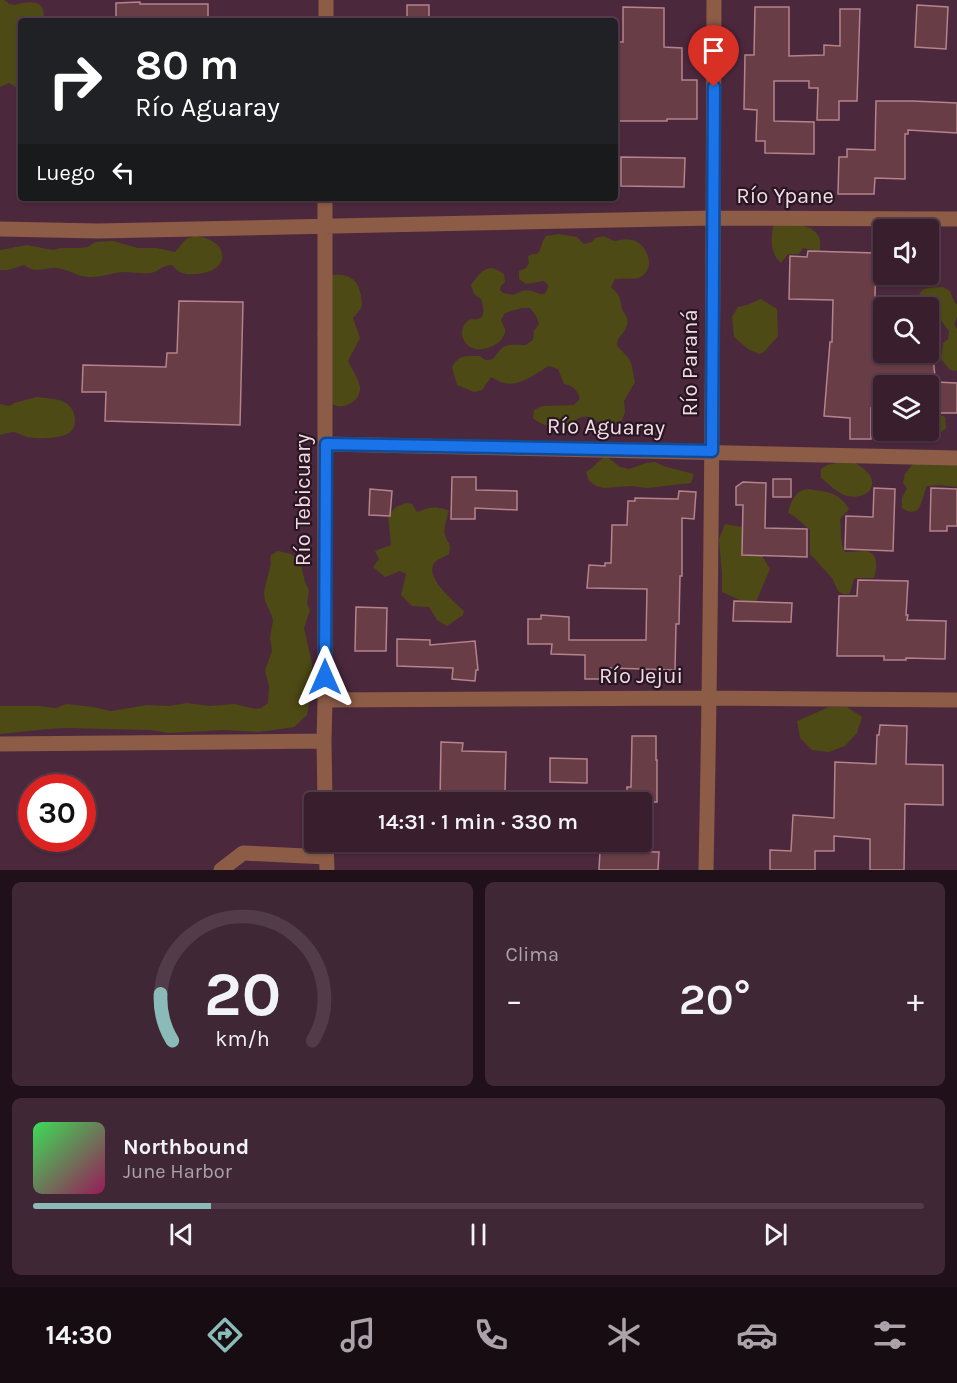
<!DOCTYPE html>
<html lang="es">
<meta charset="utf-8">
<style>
body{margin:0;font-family:Karla,sans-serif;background:#402736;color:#f1f3f6;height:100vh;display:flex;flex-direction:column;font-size:22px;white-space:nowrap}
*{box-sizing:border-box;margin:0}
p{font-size:20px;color:#aba2aa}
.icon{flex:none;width:33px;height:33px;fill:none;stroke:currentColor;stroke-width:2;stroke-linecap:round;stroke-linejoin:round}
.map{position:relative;height:870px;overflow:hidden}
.sheet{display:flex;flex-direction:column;gap:12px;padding:12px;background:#1f1019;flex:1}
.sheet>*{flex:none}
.top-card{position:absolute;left:18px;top:18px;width:600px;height:183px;border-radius:6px;box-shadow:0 2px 4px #0004,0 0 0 2px #533c4a;background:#202124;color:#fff;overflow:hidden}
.controls{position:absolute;left:873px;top:219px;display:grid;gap:12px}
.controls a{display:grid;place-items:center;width:66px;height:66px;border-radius:6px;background:#391e2e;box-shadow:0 2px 4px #0004,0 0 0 2px #533c4a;font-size:30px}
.speed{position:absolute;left:18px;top:774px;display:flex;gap:12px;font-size:30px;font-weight:700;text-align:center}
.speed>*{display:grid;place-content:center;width:78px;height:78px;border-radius:50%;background:#391e2e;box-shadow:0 2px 4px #0004,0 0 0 2px #533c4a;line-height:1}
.speed .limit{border:9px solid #d22;background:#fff;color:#111}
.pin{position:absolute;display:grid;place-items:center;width:51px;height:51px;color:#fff;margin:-62px -26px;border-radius:50% 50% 50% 0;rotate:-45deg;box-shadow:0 0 6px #0007}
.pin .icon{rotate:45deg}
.me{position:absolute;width:66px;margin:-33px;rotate:0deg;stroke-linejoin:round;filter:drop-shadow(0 0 4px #0008)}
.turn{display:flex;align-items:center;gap:21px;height:126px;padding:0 18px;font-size:27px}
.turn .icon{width:78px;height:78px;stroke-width:2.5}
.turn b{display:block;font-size:42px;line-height:51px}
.then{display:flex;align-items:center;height:57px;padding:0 18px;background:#0003;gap:12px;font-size:22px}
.big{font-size:45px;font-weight:600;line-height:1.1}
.sheet .widget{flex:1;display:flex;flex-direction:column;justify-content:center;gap:9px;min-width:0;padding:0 21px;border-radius:9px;background:#402736}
.sheet .dial{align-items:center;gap:0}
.dial svg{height:156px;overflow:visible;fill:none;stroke:#533c4a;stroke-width:7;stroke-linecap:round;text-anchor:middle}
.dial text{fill:#f1f3f6;stroke:none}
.song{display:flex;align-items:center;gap:18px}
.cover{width:72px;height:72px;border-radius:9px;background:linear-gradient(135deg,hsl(130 70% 55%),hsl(330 70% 35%))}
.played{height:6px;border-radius:3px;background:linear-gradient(90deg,#8bbbb9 20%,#533c4a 20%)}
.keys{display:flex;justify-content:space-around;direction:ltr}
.heat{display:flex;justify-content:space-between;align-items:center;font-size:33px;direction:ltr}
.sheet .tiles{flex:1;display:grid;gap:12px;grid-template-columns:1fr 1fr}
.widget:last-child{grid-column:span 2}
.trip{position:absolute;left:304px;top:792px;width:348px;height:60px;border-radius:6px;background:#391e2e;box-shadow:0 2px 4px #0004,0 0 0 2px #533c4a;font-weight:600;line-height:60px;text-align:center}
.tabs{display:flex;height:96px;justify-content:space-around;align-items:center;background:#170c12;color:#aba2aa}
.tabs .icon{width:42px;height:42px}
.tabs .current{color:#8bbbb9}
.tabs b{font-size:27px;color:#f1f3f6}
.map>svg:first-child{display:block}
.green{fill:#4d4a15}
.building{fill:#683d46;stroke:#b4838c;stroke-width:1.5}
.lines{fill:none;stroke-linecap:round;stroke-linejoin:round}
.street{stroke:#8c5c46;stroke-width:15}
.route-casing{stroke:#114b97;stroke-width:15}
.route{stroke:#1a73e8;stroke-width:10}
.labels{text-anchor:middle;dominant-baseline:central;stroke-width:4.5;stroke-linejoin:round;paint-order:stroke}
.street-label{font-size:22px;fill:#f2dae6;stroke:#281721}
</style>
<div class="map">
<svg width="957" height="870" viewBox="0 0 957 870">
<rect width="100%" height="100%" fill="#4c283d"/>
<path class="green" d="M0,0h4l5,4 6,1c15,-5 33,-5 28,16h-22v68l-4,-1 -8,-5 -9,4z
M777,224c13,0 35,-1 42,13 2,4 1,10 1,15l-17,-4 -4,6h-11l-7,9c-11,-10 -10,-23 -8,-36z
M559,234l18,3 7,7 8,-2 3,-4 9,-2 10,5c6,-1 12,-3 18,-1 15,3 24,27 10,36 -6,5 -19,1 -27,3l-4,8c4,4 8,7 9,12 1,4 1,7 2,10 4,8 8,10 4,19 -4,8 -8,8 -9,17 4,6 10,10 13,16 3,6 3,14 5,21l-11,19 1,11 -3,8c-24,14 -25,-7 -40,-3 -4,1 -9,5 -13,7 -12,6 -25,3 -36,-6l1,-8 8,-4 32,-1 6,-6c-3,-10 -7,-13 -16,-15l-6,-15 -9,-3c-13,7 -29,21 -45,17 -5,-1 -8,-4 -13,-6l-9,13 -8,2 -17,-7 -5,-18c7,-13 14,-11 28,-11 4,4 7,5 13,3 12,-17 12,-14 33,-14l7,-5 1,-9 5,-7 -3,-8 -6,-8h-8l-17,5 -4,7c1,2 3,7 4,9 2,17 -34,31 -42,9 -3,-7 1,-17 9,-19 2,0 3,1 5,0 10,-2 6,-13 4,-20l-7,-5 -3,-9c10,-13 16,-24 33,-11l1,8 -4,4 -1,4 3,3 10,2c3,-1 6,-3 9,-4 12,-4 24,13 26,-6l-4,-4 -18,3 -7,-5v-8l7,-3 3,-5 -1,-7 5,-2h4c5,-5 4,-12 9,-18z
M195,236c37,4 37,38 -3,38 -9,1 -14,-2 -20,-9 -13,1 -11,6 -21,8 -9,1 -19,-1 -28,-1 -11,1 -21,5 -32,5 -12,1 -24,-9 -36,-9 -14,0 -18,6 -31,-3l-16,5h-8v-20l27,-5 26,5 8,-2h18l9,-1 7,-5 18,-1 25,7h18l19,4 11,-13z
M332,275c17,-2 26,4 29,20 0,3 1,8 1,10 -1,5 -6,9 -9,13l7,20 -12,23c4,9 10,16 12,26 1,12 -12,21 -23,19 -2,0 -6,-3 -9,-4l-7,-58 -4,-8z
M943,287l7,4 5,12 2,1v13l-3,7 3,5v42l-7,-1 -9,-11 2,-16 5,-4 1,-8 -9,-12h-6l-5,-2 -1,-9 -6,-1 -1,-3 -3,-5c3,-14 13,-11 25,-12z
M761,299l16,10 1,27 -14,16 -5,2 -11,-5 -14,-12 -2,-20 6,-10 9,-2z
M36,397c9,1 20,1 28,5 13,6 16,28 1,33 -12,4 -26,4 -38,2 -4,-1 -9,-4 -13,-5 -4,0 -10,2 -14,3v-31l10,2 4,-3z
M929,404l3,1 -1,9 9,1 5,2 1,11c-10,11 -24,11 -36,3l18,-1z
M606,456l14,11 9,2 17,-6 9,-1 8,4 31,8 -3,9 -44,5 -16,-2 -27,2 -8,-2 -7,-5 -3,-9c8,-4 11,-11 20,-16z
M915,461l42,4v22l-18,-2 -12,1c-6,12 -5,35 -25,22v-10l5,-10 -4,-5 2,-9z
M842,462c4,1 10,0 14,1 1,1 7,5 8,6 20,17 0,33 -20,26 -8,-3 -16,-12 -23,-17v-9l6,-4z
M807,489c20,3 31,2 42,20l-9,10c2,12 -1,22 5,33 4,0 19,-1 21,-1 13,2 11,18 8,27h-19c-4,6 -2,10 -6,16h-6l-5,-3 -6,-13 -22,-24v-24l-16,-14 -6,-3c3,-12 7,-22 19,-24z
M406,503l6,1 5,8c14,-5 18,-7 32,-1 -2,5 -6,20 -4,24 4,12 6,5 4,19 -5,3 -14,6 -16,11 -6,15 22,37 31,46l-1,4 -16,11 -10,-6 -8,-13 -17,-1 -11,-11 5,-21 -6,-3 -15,6 -12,-10 6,-8 -4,-8 16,-6 -3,-30 8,-8z
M725,524l17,3 7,15 12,12 9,15 -14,33 -14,-1 -20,-9v-18l-3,-35z
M278,551l13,3 8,6 3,9 3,13 4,8 -2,14 3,6 -6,18 8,35 -2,34 -3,18 -13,12 -35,5 -35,-2 -55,3 -18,-3 -85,-2 -18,1 -48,5v-28h39l17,2 10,-4 27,3 18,4 36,-6 22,1 18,-3 23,3 24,-2 22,5 5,-1 7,-5 1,-17 -4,-16 7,-19 -2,-13 3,-17 -1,-5 -7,-15 -1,-9 7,-29 -1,-4 1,-4z
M829,707h18l15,10 -5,16 -12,13 -16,6 -17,-2 -12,-12 -3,-17z"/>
<path class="building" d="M140,2v2h68v17h-92v-18z
M407,5h22v16h-22z
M917,5l31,2 -2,42 -31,-2z
M623,7l41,1v39l18,1v32h15v39h-30v2h-52v-79h8z
M755,7h34v49l35,-1v-10l16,1v-37h20l-3,92h-18v19h-22l1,-32h-9v-7h-35v40l40,1v32l-49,-1v-12h-9l1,-31 -13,-1 1,-54h9z
M876,101h37l44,2v30l-49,-3v4h-3v45l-30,-1 -1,16h-36l1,-37h8v-8l28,1z
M621,157l64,1 -1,29 -63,-1z
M808,251l68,2 -2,88 10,1v10h50v16l2,14 21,1v30h-23v-12h-6v-15h-44v22h-13v31h-21v-21l-26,-2 6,-74h2l1,-42 -44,-1 1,-43 17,1z
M179,301l64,1 -3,123 -135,-4 1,-29h-24l1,-27 83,2 1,-14h10z
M452,477h24v13l41,1v19l-42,-2v11h-24z
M773,479h18v18h-18z
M743,482l23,1 -1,45 42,1v28l-65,-2 1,-50h-7v-18z
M874,488l21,1 -2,62 -48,-2 1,-33 27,1z
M931,488l26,1v37h-10v5h-17z
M370,489l22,2 -2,25 -21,-1z
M679,491l17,1 -2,27 -12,-1v58h-2l-1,48h-3l-1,46 -65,-2v11h-25v-24l-34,-1 1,-10h-24v-25h13v-4l28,2v23h77l1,-51 -60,-1 2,-23 16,1v-3h6l1,-38h15l1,-24h7v-3l43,1z
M858,580l50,1 -2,34h2l-1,5 39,1 -1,38 -39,-1v2h-22v-4h-47l2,-60h18z
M734,601l58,2 -1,19 -58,-1z
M356,607l31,1 -1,43h-31z
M397,639l33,1v5l45,-4 3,29h-2l-1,11 -23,-2 1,-11 -56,-2z
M880,725l27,1 -1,38 37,1v40l-38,-1 -1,66h-34v-31l-36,-3v15h-19v19h-45v-20l21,1 2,-36 41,3 1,-56 41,2 1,-29h2z
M632,736h24v24h1v42h-30v-15h4z
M441,742l22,1 -1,8 44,1 -1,40h-30v10h-35z
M550,758l37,1v24l-37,-1z
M600,851l59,1 -1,18h-59z"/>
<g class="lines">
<path class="street" d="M326,21v-21
M0,229l98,2 615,-13 244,1
M326,444l631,14
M325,700l384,-2 248,2
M0,744l324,-3
M325,802l-1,-61 1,-41v-502
M326,842l1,28
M221,870l22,-17 83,4
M706,870c6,-290 7,-580 8,-870"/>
</g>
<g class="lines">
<defs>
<path id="route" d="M325,677l1,-233 386,7 2,-364"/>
</defs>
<use href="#route" class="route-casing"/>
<use href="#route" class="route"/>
</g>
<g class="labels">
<g class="street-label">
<text x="785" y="196">Río Ypane</text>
<text transform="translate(690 363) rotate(-90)">Río Paraná</text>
<text transform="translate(606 427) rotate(1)">Río Aguaray</text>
<text transform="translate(303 500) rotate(-90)">Río Tebicuary</text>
<text x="641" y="676">Río Jejui</text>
</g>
</g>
</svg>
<div class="controls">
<a><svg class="icon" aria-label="sound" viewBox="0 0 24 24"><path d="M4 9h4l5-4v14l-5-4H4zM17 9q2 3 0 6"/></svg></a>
<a><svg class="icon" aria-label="search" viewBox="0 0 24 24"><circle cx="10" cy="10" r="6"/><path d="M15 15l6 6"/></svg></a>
<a><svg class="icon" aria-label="layers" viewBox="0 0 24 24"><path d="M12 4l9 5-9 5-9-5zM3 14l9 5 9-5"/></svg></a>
</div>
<div class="speed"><div class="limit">30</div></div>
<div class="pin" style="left:714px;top:87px;background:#d93025"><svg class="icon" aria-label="arrive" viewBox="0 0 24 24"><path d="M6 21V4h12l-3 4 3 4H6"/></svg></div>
<svg class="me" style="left:325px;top:677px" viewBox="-20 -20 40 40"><path d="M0-17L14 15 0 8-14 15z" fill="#1a73e8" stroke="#fff" stroke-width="4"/></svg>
<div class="trip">14:31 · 1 min · 330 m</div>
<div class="top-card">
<div class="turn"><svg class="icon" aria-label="right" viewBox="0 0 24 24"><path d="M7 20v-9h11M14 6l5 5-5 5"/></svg><div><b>80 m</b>Río Aguaray</div></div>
<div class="then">Luego<svg class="icon" aria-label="left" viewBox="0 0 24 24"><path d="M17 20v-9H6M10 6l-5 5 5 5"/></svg></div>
</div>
</div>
<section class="sheet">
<div class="tiles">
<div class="widget dial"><svg viewBox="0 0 100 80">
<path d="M14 69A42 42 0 1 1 86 69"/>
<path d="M14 69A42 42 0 0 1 8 45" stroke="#8bbbb9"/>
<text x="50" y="56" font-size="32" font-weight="700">20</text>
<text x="50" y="72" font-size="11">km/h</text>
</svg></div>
<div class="widget"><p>Clima</p>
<div class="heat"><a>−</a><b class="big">20°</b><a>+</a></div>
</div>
<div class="widget">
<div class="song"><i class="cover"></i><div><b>Northbound</b><p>June Harbor</p></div></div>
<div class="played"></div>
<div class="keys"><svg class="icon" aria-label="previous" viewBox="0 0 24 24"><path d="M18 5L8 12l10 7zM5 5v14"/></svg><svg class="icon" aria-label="pause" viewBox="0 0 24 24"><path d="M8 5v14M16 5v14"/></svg><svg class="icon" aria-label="next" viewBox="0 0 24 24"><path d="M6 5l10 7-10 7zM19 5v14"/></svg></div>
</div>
</div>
</section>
<nav class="tabs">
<b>14:30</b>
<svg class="icon current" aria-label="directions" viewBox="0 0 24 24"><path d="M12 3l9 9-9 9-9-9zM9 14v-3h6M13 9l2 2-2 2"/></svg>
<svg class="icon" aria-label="music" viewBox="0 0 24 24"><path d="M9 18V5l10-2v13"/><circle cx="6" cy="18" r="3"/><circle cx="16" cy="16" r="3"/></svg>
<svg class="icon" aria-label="phone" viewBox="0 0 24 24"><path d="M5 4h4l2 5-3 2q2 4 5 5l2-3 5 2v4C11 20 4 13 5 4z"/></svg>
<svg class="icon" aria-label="climate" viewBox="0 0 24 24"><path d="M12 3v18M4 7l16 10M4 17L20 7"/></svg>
<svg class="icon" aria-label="car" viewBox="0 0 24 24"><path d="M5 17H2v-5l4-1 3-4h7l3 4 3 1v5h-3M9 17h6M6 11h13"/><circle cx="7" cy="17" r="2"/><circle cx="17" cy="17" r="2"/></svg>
<svg class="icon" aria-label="filters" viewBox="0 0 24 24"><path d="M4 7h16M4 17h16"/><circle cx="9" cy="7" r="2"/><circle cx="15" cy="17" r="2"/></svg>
</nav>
